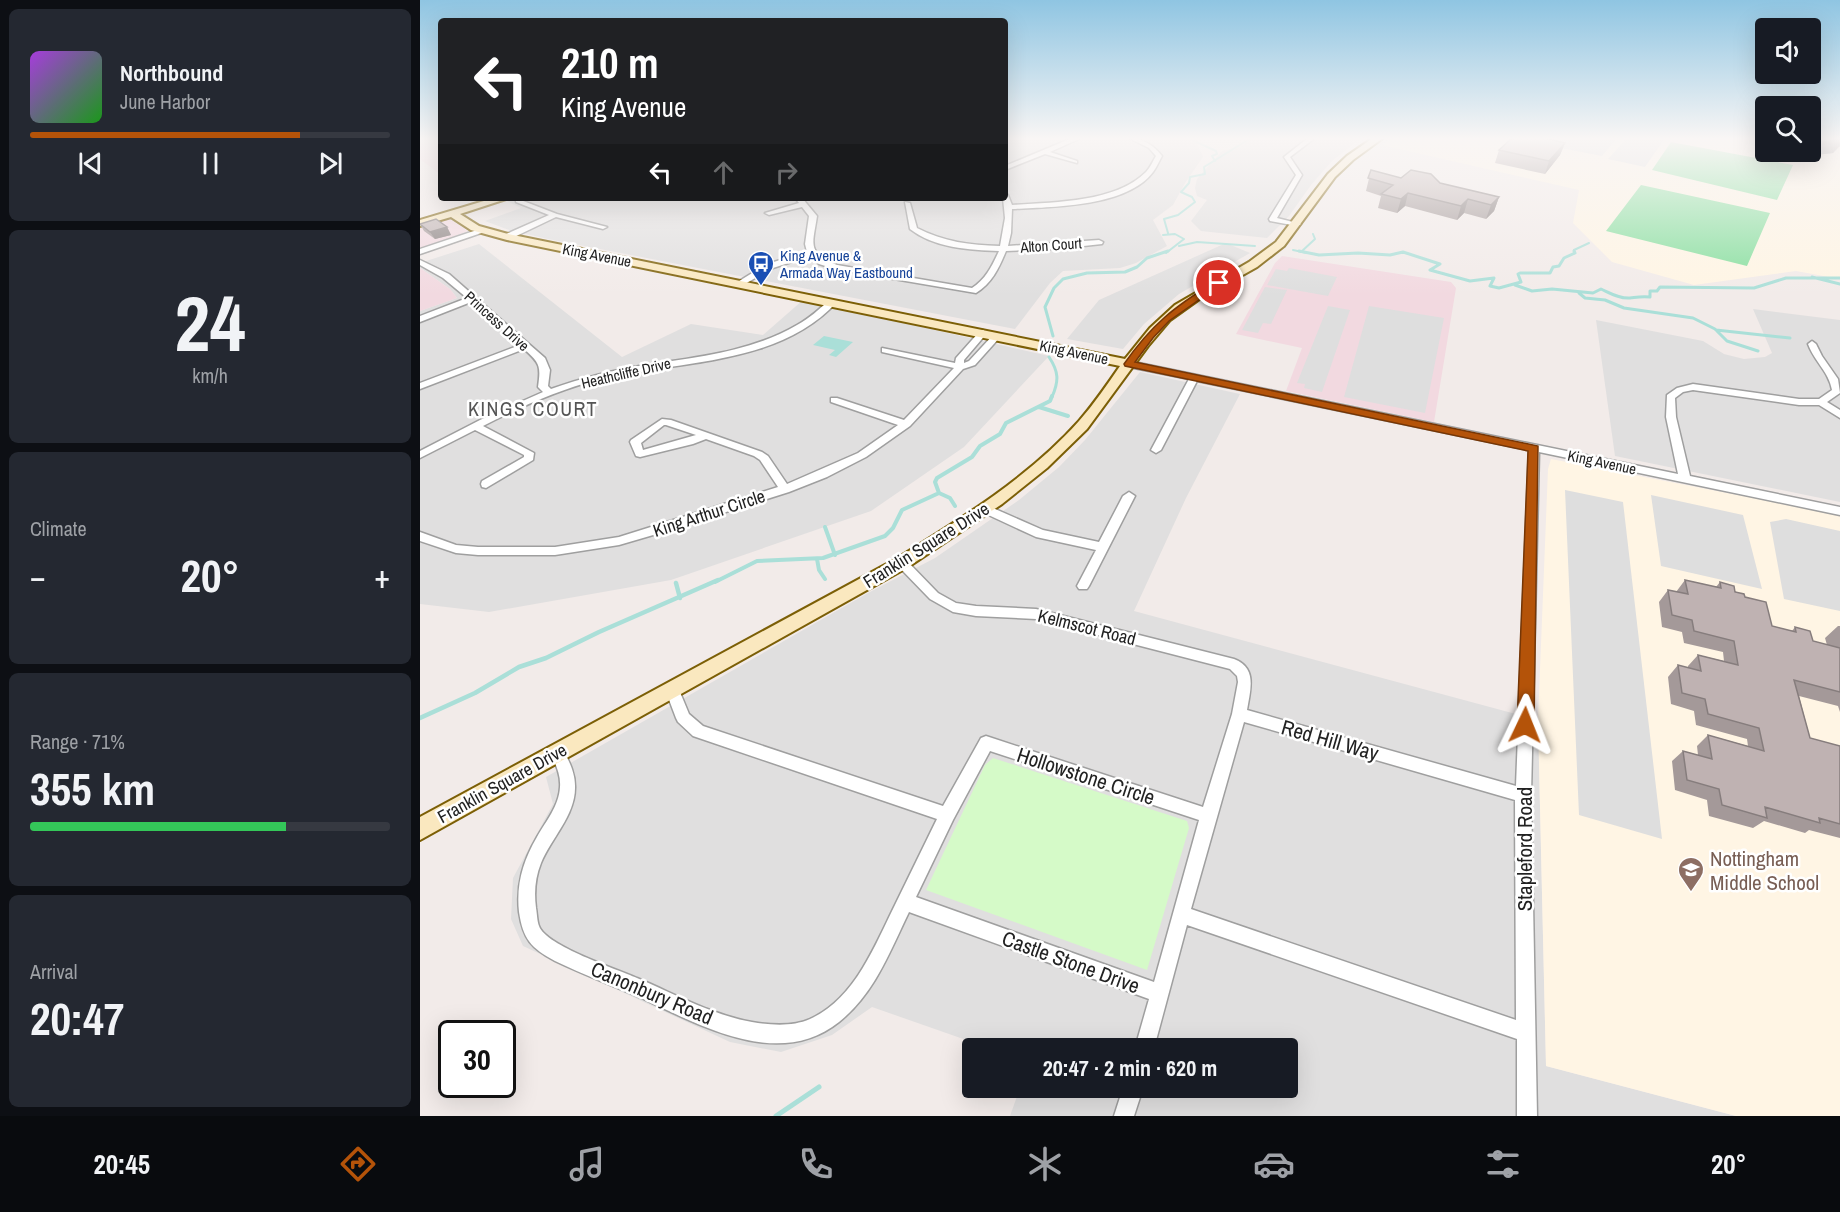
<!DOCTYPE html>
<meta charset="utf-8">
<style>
body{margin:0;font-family:"Archivo Narrow",sans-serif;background:#242831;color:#f1f3f6;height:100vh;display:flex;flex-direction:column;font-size:22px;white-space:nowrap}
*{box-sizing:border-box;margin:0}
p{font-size:20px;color:#9ea1a6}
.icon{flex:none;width:33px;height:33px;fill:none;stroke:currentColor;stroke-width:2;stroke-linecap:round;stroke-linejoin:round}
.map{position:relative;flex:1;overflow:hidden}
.drawer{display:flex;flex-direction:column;gap:9px;padding:9px;background:#0d0f14;width:420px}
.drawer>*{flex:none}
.guide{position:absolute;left:18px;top:18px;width:570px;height:183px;border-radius:6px;box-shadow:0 6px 24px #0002;background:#202124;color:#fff;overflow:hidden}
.tools{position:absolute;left:1335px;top:18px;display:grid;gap:12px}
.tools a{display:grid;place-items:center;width:66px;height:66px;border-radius:6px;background:#171b24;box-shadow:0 6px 24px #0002;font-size:30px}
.speed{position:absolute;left:18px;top:1020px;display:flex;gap:12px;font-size:30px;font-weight:700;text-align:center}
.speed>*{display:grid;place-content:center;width:78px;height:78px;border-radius:50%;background:#171b24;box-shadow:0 6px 24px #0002;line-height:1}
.speed .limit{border:3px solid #111;border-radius:9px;background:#fff;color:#111}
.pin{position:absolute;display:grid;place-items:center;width:51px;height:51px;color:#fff;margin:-26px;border:3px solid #fff;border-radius:50%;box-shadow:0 2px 6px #0007}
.me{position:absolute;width:66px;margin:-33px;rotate:2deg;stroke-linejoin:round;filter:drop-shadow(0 0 4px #0008)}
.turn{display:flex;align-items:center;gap:21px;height:126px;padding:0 24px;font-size:27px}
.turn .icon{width:78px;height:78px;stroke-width:2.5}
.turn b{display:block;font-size:42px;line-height:51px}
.lanes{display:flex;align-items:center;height:57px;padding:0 24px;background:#0003;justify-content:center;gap:30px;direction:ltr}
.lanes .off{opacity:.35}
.big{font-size:45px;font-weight:700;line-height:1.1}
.drawer .tile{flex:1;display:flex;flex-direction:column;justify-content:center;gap:9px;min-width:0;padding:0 21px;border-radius:9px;background:#242831}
.drawer .dial{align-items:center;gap:0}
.dial b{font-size:78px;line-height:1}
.song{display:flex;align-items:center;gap:18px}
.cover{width:72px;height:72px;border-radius:9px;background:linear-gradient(135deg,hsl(280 70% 55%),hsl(120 70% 35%))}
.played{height:6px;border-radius:3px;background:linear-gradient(90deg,#b45309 75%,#363941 75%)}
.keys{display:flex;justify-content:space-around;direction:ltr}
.heat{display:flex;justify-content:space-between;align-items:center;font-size:33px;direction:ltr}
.charge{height:9px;border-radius:4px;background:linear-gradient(90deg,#34c759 71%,#363941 0)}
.trip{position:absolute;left:542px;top:1038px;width:336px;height:60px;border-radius:6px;background:#171b24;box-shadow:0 6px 24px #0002;font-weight:700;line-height:60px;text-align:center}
.tabs{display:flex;height:96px;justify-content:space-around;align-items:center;background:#090b0e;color:#9ea1a6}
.tabs .icon{width:42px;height:42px}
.tabs .on{color:#b45309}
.tabs b{font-size:27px;color:#f1f3f6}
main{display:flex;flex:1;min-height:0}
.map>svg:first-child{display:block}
.residential{fill:#e0dfdf}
.commercial{fill:#f2d9e0}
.education{fill:#fff5e4}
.park{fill:#d5fac8}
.pitch{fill:#88df9f}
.parking{fill:#dedede}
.water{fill:#aadfd8}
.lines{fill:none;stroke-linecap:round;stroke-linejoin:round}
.stream-far4{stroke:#aadfd8;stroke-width:2}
.stream-far3{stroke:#aadfd8;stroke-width:3}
.stream-far2{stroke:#aadfd8;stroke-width:4}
.stream-far1{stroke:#aadfd8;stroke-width:4.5}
.stream{stroke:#aadfd8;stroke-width:5}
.street-casing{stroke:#9f9f9f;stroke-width:3}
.secondary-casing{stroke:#7c5f06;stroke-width:4}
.street{fill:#fff;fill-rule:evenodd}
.secondary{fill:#fae8bf;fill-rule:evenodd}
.wall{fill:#a49999}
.shaded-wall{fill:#867d7d}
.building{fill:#bfb2b2;stroke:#867d7d;stroke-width:1.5}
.route{fill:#b45309;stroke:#753606;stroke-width:1.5}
.labels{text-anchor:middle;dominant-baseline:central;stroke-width:5;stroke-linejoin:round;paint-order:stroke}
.far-street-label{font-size:15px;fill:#222;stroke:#fff}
.far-transit-label{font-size:15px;fill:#164399;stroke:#fff;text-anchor:start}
.street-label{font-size:18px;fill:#222;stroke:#fff}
.neighbourhood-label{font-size:20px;letter-spacing:1.5px;fill:#555;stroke:#fff}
.near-street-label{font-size:21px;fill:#222;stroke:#fff}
.near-education-label{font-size:21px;fill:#785e54;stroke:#fff;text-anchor:start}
</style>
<main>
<section class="drawer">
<div class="tile">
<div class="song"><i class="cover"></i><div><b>Northbound</b><p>June Harbor</p></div></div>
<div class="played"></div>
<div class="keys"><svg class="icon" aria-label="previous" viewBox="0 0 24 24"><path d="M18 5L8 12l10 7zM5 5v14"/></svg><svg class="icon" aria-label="pause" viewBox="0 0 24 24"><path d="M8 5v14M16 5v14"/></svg><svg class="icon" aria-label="next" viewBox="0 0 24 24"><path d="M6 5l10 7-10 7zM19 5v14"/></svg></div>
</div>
<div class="tile dial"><b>24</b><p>km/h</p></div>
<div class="tile"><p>Climate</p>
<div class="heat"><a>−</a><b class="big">20°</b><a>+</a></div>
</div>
<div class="tile"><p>Range · 71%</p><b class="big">355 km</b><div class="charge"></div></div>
<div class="tile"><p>Arrival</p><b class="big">20:47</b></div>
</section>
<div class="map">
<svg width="1420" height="1116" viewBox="0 0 1420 1116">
<rect width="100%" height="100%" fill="#f2ebe9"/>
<path class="residential" d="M585,138h181l11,5 6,14 -18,26 -12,22 -20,15 14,26 -31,17 -16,5 -57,3 -13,12 -35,46 -467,-90 -39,-9 -24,-9 36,-13 -14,-7 12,-3h486z
M809,138h132l-29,23 -21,24 -22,31 -22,22 -66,-7 -10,-10 16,-21 -10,-4 -2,-8 2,-9 25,-28 20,-5 5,-5z
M806,243l24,10 -71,41 -35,30 -21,25 -56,-10 32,-39z
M59,244l143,113 69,-33 72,11 40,-35 246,56 -85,91 -93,64 -200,69 -182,32 -69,-8v-293l37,-13 -7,-9 -30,-21v-5z
M1333,309l87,11v182l-225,-46 -19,-136 107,21 21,13 20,5 21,-2 7,-4z
M720,372l100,22 -54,104 -52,113 404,109 8,346 190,50h-726l10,-28h267v-40h-298l-117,-41 -40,28 -51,17 -51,-10 -207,-96 -12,-27 2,-41 40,-74 -7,-27 322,-184 67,-35 84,-58 40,-33 26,-27z"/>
<path class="commercial" d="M12,138h9v37l-21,-16v-18z
M28,218l20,13 -48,18v-23z
M862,256l169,26 5,6 -22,134 -148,-31 16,-43 -66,-14 39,-71z
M0,268l30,21 7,9 -37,13z"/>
<path class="education" d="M973,138h372l1,14h44l30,-14v141l-44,-8 -102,14 -82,-23 -39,-39 6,-33 -197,-45z
M1131,459l289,56v601h-104l-190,-50 -8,-346 10,-251z"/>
<path class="park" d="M573,758l194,63 2,7 -42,142 -221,-80 59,-125z"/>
<path class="pitch" d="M1251,142l122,23 -16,35 -125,-30z
M1221,185l129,28 -23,53 -141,-35z"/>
<path class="parking" d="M1119,138h78l-15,18 -67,-13z
M1207,138h38l-20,29 -37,-8z
M869,268l48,9 -9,19 -61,-11 9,-16 11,2z
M845,287l22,3 -16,34 -8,-1 -5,10 -16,-3z
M908,306l22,4 -28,82 -18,-4 1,-4 -8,-1z
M949,306l75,12 -19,95 -81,-16z
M1145,490l58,12 39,337 -83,-24z
M1231,495l92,20 19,74 -101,-23z
M1366,519l54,12v80l-56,-12 -14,-77z"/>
<path class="water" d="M404,336l29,6 -17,15 -7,-2 6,-5 -22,-5z"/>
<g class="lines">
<path class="stream-far4" d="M768,138l28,13 1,3 -5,2 3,5
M853,138h11
M748,233l-4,-14 14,-4 17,-13 -3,-5 -11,-5 8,-9 1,-6 15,-3 -1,-7 47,-29
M743,235l12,-1 9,5 -18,14
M759,246l18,-4 58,4
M873,250l14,3
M881,252l14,-13 -2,-5
M980,253h5
M1155,253l-1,-3 15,-7"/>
<path class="stream-far3" d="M879,251l20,4 39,-2 32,2 13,-3 37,12 -10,6 40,11 24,-3 -4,8 9,2 22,-6 -3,-8 2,-1h30l3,-6 6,-1 5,-8 11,-5 -1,-2
M1392,277l28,7
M1095,285l17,6 20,-2 41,4 8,-4c9,4 19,10 29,9 8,-1 12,-2 20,-1v-6h7l3,-4 94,1 32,-10h54
M1159,293l6,5 20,2 19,8 69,10 22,11 12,12 31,10
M1296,330l74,8
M633,336l-8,-29 9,-19 9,-9 24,-6 38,-1 12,-5 10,-9 21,-7
M629,357c10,15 10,24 3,40"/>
<path class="stream-far2" d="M619,407l29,9
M519,493l-4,-11 2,-4 35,-21 8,-11 20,-12 6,-11 44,-22 2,-5
M519,493l11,5 5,8
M405,527l10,28
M397,559l2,11 6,9
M295,582l42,-21 66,-3 62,-22 8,-8 9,-18 37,-17"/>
<path class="stream-far1" d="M256,583l4,15
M0,718l55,-25 44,-26 27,-9 53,-26 119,-52"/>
<path class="stream" d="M356,1116l43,-29"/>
<defs>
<path id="street" d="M652,138h9l-31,14 27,9v2l-32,-9 -40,16v-4z
M709,138c14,0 24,7 33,18 -3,5 -5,11 -9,16 -26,35 -101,35 -141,37l-1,24 -3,13 91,-6 4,2 -1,2 -46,5 -50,2c-7,17 -14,32 -30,42l-141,-24 -16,-5 -9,-8 -37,12 -30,17 -7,-2 31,-19 40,-12 -2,-8 4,-28 -7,-9 -33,8 -4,-2 34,-10 -4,-5h7l15,18c-4,28 -11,37 20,49l135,23c14,-9 20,-22 27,-37 -30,-1 -65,-3 -89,-22l-5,-27 5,1 7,25c27,14 53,17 83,18l5,-28 -2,-20h2v-5l3,2 4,10c41,-3 103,-2 134,-33 4,-4 7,-11 10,-16l-7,-8z
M888,138h7l-25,19 12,18 -25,43 24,6 -4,2 -27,-5 -1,-2 27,-44 -12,-18z
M98,199l39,15 50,13 -4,2 -47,-12 -46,22h-6v-4l45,-20 -33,-13v-2z
M60,229l7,2 -67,23v-5z
M0,260l29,14 96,84 5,12 -2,16 3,3c31,-11 62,-19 94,-24 52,-8 106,-13 152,-40 12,-6 22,-16 33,-25l7,2c-60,65 -160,58 -240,78 -39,10 -77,27 -114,46l51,27 -1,7 -47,28 -4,-1 -1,-3 1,-3 42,-24v-2l-49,-25 -55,28v-7l60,-31 63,-28 -5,-5c3,-21 2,-24 -14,-38l-104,40v-6l100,-38 -49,-43 -51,20v-6l47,-18 -24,-20 -23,-13z
M563,330l4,3 -23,27v3l5,-2 25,-27h6l1,2 -26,29 -12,4 -53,57 -44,31 -39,20 -38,15 -129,41 -41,12 -64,10h-77l-22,-2 -36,-12v-9l36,13 22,2h77l64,-10 159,-50 -18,-27 -6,-4 -48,-17 -13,5 -53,13 -4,-1 -6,-14 1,-2 31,-21 9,1 91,32 6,4 19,28 71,-31 40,-28 -67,-23v-4h6l67,22 50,-52 -72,-16v-4l73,15 1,-5 24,-27zM244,425h2l30,10 -53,15 -2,-7z
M1392,341l4,3 6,12 16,23 2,14 -13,9 13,8v8l-21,-13h-20l-106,-15 -10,2 -8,6 1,19 14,59 150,31v8l-301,-63 -8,343 6,321h-20v-77l-330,-114 -33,123h-19l14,-49 -240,-87c-19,39 -34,81 -70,110 -61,49 -141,2 -200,-25 -28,-12 -57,-23 -84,-36 -24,-13 -32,-22 -36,-49 -3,-28 4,-51 18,-75 9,-16 22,-31 23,-50 1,-13 -5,-24 -10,-35l2,-5 5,-2 5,2c6,13 13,24 13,39 1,29 -24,52 -34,77 -6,15 -7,29 -5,45 1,5 1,13 3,18 7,20 78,43 98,52 38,16 75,37 115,44 18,3 40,5 58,-3 45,-20 65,-74 85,-114 14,-29 28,-57 42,-86l-244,-83 -15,-14 -2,-4 -11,-29 2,-4 5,-2 5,2 12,29 14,12 240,80 38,-68 5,-2 217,71 29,-93 6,-32 -1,-6 -7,-7 -194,-50 -60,-3 -23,-4 -23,-13 -32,-33 -2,-3 6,-4 4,1 32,33 18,10 20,3 60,3 198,50c24,9 16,32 13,51l269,76 13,-336 -332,-69 -36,69 -5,3 -5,-3 38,-71 -60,-12 -5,-3 5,-3 549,113 -12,-57 1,-22 10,-7 16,-4 106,15h20l13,-9c-3,-18 -18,-29 -24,-46zM824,722l271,78 1,220 -325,-111zM570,751l209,69 -45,162 -238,-85 37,-77z
M709,492l6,4 -46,90 -2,3h-8l-2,-3 19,-36 -60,-13 -54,-25 -2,-3 6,-4 57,25 56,12 24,-46z
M703,1088h20l-9,28h-20z"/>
<path id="secondary" d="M953,138h10l-30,22 -18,17 -51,69 -27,21 -59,33 -28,20 -22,26 -61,83 -40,39 -45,36 -94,63 -488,273v-23l476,-258c65,-40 132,-81 183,-138 15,-17 28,-36 41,-55l-613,-126 -36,-10 -20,-13 -31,9v-6l74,-22h15l-49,16 19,12 29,8 617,125 25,-31 25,-23 74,-43 27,-20 52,-68 19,-18z"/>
</defs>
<use href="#street" class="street-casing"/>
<use href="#secondary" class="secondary-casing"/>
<use href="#street" class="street"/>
<use href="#secondary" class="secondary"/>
</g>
<path class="wall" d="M1390,138h30v9h-1l-6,6 -18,2 -22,-3h17z
M1145,143l-5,12 -15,19 -50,-11 4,-13z
M951,170l30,8 39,5 59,14 -5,14 -8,8 -22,-6 -7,7 -52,-14 -8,7 -19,-5 3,-12 -15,-5z
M0,224l27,3 4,8 -16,4 -11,-8z
M1265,580l31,7 4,-5 25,15 27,29 20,5 3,-4 18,14 14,4 -2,-7 13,-12h2v86l-2,-6 -39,-10 11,42 30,8v92l-31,-8 -4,3 -41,-12 -11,7 -44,-12 -2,-16 -32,-10 -3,-29 11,-10 15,4 -1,-9 11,-11 40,11 -1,-7 -51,-14 -2,-14 -23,-7 -3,-27 10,-12 10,3v-2l10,-11 26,6 -1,-9 -39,-9 -2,-11 -20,-5 -3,-25 9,-12 8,2z"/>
<path class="shaded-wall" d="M1420,140v5l-7,8 -18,2 8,-13z
M1145,143l-5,12 -15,19 4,-13z
M988,193l-3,13 -8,7 4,-14z
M1079,197l-5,14 -8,8 5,-14z
M1048,199l-4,14 -7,7 4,-14z
M27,227l4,8 -16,4 -5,-7z"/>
<path class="building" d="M1092,138h34l19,5 -16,18 -50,-11z
M1390,138h30v2l-17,2 -13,-1z
M951,170l30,8 10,-8 20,4 9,9 59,14 -8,8 -23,-6 -7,7 -53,-13 -7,6 -20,-5 12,-9 -25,-7z
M16,219l11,8 -17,5 -10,-8z
M1265,580l36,8 -1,-6 14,4 1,6 9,2 1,3 21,5 6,24 24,6 -1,-5 15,4 3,10 27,7v44l-46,-12 16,58 30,8v78l-21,-6 1,5 -55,-16 2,11 -45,-13 -3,-16 -32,-9 -4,-29 29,8 -4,-24 56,16 -5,-23 -51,-14 -3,-15 -23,-6 -4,-28 23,6 -3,-16 40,10 -4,-24 -40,-10 -2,-11 -20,-5 -4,-25 20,4z"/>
<linearGradient id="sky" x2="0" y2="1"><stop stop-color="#8fc5e2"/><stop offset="0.47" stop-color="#f9f6f5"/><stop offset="1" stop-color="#f9f6f5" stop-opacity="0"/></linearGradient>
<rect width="1420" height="295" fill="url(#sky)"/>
<path class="route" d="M796,281l7,2 -54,38 -16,17 -18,24 403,84 -4,279 -3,5 -6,2 -5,-2 -3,-5 11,-274 -403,-85 -1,-2c28,-40 50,-57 92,-83z"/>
<defs>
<symbol id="bus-pin" viewBox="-11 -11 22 30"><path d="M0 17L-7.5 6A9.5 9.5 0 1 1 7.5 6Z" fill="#1a4fb4" stroke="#fff"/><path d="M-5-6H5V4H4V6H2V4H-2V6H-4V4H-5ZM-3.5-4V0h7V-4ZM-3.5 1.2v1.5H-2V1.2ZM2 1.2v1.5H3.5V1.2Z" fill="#fff"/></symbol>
<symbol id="school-pin" viewBox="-11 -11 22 30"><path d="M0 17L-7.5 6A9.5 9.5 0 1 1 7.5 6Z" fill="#8d6e63" stroke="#fff"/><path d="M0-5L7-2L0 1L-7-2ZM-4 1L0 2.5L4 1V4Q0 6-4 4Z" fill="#fff"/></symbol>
</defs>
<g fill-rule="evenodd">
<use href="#bus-pin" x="326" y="249" width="30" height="40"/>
<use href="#school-pin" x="1256" y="855" width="30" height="40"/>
</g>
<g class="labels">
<g class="far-street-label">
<text transform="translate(631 245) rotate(-4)">Alton Court</text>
<text transform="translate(177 255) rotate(11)">King Avenue</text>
<text transform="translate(77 321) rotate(42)">Princess Drive</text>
<text transform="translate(654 352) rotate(12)">King Avenue</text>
<text transform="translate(206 373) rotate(-13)">Heathcliffe Drive</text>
<text transform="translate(1182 462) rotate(12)">King Avenue</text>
</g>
<g class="far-transit-label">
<text x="360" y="255">King Avenue &amp;<tspan x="360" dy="17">Armada Way Eastbound</tspan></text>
</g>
<g class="street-label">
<text transform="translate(289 513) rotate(-18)">King Arthur Circle</text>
<text transform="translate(506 545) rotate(-32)">Franklin Square Drive</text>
<text transform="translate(667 627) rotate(14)">Kelmscot Road</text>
<text transform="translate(82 783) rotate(-29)">Franklin Square Drive</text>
</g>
<g class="neighbourhood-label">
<text x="113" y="408">KINGS COURT</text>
</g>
<g class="near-street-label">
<text transform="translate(910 740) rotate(16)">Red Hill Way</text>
<text transform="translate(666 776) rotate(18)">Hollowstone Circle</text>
<text transform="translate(1104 849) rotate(-90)">Stapleford Road</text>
<text transform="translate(651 962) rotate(20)">Castle Stone Drive</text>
<text transform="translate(232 993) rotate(23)">Canonbury Road</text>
</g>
<g class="near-education-label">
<text x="1290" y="858">Nottingham<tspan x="1290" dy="24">Middle School</tspan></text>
</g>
</g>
</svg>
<div class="tools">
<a><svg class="icon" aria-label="sound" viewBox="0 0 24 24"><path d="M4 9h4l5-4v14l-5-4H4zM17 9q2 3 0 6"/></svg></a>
<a><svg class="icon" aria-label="search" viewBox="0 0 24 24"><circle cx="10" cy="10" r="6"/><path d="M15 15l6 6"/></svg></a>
</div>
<div class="speed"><div class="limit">30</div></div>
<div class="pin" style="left:799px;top:283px;background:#d93025"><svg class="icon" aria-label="arrive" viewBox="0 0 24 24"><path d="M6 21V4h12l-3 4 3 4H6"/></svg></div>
<svg class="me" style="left:1105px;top:725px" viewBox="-20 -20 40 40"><path d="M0-17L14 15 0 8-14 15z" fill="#b45309" stroke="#fff" stroke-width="4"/></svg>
<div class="trip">20:47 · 2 min · 620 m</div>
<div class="guide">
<div class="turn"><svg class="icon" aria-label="left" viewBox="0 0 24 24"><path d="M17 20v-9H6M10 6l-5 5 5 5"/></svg><div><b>210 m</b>King Avenue</div></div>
<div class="lanes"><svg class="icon" aria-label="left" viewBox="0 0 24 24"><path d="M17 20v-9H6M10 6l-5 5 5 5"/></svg><svg class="icon off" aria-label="ahead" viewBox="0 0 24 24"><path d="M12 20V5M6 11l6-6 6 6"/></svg><svg class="icon off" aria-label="right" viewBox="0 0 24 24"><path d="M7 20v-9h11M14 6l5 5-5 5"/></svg></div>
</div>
</div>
</main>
<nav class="tabs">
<b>20:45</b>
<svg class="icon on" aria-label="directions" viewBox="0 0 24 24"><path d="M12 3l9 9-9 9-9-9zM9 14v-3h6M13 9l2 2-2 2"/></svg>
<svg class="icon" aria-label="music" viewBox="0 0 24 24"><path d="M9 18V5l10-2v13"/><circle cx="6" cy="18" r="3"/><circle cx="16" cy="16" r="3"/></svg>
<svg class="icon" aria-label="phone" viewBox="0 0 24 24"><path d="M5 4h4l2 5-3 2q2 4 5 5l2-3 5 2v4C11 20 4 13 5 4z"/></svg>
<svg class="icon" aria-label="climate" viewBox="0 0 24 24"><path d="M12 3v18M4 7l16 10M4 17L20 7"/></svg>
<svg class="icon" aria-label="car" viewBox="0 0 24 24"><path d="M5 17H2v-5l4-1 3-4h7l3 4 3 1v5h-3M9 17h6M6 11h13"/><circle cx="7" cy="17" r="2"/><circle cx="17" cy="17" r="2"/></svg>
<svg class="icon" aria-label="filters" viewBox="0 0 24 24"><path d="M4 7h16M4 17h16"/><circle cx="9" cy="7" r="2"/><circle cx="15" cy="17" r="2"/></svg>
<b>20°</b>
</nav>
